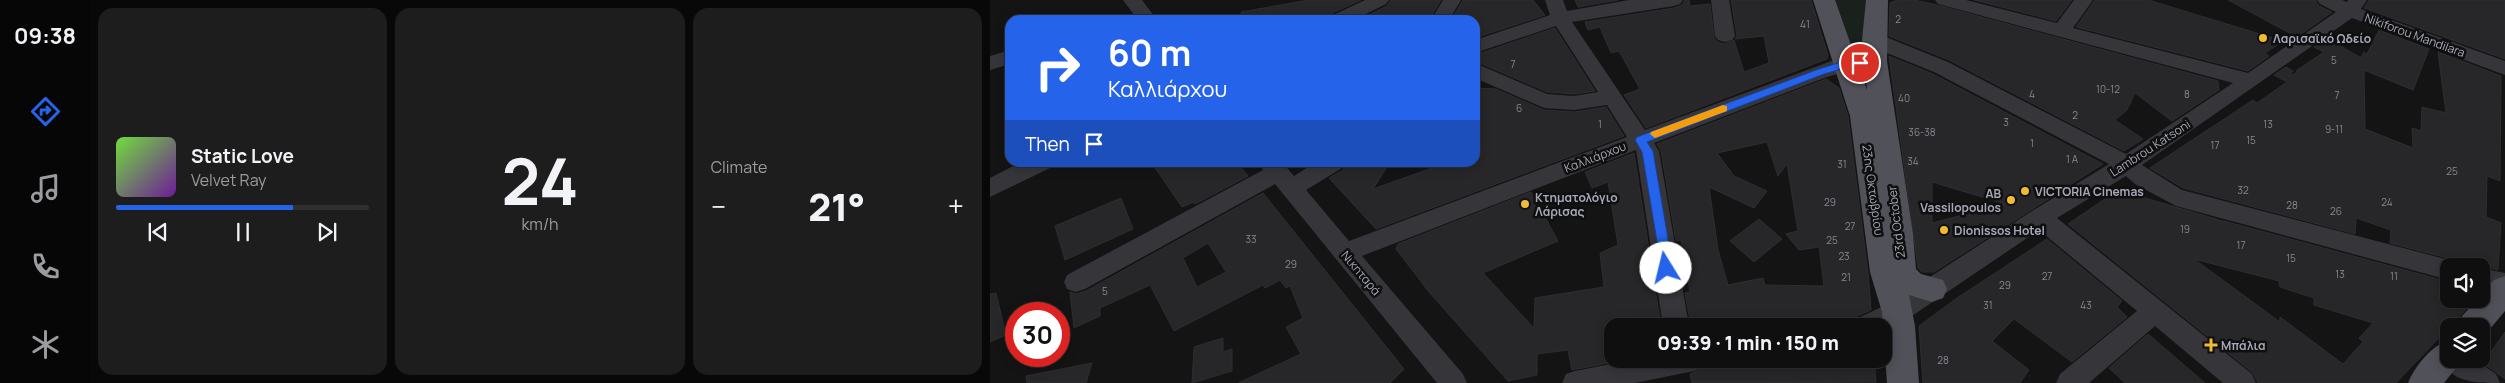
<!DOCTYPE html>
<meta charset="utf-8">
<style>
body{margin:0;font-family:Manrope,sans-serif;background:#1d1d1e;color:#f1f3f6;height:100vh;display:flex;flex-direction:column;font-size:19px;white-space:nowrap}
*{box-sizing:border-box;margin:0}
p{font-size:16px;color:#9b9c9f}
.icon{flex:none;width:28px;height:28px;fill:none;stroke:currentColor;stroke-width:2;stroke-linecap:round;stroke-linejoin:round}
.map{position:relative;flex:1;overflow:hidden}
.panel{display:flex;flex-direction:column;gap:8px;padding:8px;background:#080809;width:900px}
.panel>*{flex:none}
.top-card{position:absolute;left:15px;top:15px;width:475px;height:152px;border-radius:15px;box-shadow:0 2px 12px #0003,0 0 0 1px #2f2f30;background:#2563eb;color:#fff;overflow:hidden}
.buttons{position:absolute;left:1450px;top:258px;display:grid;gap:10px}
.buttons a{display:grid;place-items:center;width:50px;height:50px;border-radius:10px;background:#0f0f10;box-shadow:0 2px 12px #0003,0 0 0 1px #2f2f30;font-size:25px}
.speed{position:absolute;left:15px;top:302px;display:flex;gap:10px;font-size:25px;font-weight:700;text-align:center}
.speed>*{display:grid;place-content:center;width:65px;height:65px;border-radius:50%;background:#0f0f10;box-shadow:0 2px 12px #0003,0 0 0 1px #2f2f30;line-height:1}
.speed .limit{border:8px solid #d22;background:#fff;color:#111}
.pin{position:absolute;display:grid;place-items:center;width:42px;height:42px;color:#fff;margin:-21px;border:2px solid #fff;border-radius:50%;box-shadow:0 1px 5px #0007}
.me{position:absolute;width:55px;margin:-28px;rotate:351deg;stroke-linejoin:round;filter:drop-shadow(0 0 4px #0008)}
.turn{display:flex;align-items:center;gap:18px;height:105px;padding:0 20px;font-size:22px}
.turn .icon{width:65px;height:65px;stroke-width:2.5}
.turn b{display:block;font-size:35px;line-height:42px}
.then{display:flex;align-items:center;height:48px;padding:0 20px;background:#0003;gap:10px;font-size:19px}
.big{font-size:38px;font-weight:800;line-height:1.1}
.panel .tile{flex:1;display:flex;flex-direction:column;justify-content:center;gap:8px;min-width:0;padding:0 18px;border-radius:15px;background:#1d1d1e}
.panel .dial{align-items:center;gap:0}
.dial b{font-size:65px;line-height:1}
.song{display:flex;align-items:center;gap:15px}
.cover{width:60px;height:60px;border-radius:8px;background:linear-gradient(135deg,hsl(100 70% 55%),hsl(280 70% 35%))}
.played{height:5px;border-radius:2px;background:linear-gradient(90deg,#2563eb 70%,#2f2f30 70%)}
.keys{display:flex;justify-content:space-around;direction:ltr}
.heat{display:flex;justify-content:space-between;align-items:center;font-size:28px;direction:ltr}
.panel .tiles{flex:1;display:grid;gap:8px;grid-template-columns:repeat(3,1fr)}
.trip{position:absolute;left:614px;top:318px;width:288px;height:50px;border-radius:15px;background:#0f0f10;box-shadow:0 2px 12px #0003,0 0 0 1px #2f2f30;font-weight:800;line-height:50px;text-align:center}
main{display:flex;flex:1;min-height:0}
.menu{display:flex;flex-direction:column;width:90px;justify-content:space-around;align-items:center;background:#060606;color:#9b9c9f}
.menu .icon{width:35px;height:35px}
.menu .on{color:#2563eb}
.menu b{font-size:22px;color:#f1f3f6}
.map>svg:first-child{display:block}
.green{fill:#1a201b}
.building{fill:#272729;stroke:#2e2e31;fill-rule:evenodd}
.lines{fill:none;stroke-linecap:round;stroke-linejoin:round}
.minor{fill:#35353a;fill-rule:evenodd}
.major{fill:#515259;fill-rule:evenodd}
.route{fill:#2563eb;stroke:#184099}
.slow{fill:#f59e0b}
.poi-dot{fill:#f1bc30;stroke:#0f0f10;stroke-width:2}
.labels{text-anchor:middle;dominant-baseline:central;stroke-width:5;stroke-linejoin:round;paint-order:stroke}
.number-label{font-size:10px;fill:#858892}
.street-label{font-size:12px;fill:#a5a9b6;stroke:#0f0f10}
.poi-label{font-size:12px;font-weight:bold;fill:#a5a9b6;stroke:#0f0f10;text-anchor:start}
</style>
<main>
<nav class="menu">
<b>09:38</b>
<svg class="icon on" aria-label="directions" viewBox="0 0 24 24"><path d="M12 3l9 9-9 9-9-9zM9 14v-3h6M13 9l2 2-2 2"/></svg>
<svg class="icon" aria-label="music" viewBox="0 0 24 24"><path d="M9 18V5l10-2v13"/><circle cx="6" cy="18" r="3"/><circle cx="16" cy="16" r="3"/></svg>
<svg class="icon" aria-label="phone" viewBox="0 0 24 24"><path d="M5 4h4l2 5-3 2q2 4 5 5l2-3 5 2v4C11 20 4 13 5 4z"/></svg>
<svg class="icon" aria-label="climate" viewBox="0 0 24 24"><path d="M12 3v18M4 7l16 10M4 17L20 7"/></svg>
</nav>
<section class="panel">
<div class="tiles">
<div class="tile">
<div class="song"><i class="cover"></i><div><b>Static Love</b><p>Velvet Ray</p></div></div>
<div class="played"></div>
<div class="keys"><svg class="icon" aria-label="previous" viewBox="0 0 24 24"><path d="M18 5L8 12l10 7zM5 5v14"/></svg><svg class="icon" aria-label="pause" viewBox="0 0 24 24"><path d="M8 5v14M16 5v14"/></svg><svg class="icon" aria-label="next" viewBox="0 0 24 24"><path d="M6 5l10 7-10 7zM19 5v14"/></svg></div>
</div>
<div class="tile dial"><b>24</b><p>km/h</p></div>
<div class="tile"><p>Climate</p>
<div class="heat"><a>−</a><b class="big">21°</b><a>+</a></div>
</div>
</div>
</section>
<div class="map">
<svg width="1515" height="383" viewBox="0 0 1515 383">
<rect width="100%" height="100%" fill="#141415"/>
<path class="green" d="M842,0h40l-3,56 -23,1z"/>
<path class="building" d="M319,0h52l-31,14 -3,6h-85l-1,-8z
M401,0h50l-12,20h-71l29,-14z
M473,0h70l12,15 -70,23v-18h-24z
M585,0h43l-40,7z
M695,0h4l1,6 20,-2 4,33 3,5 7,2 10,-4 10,32 25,-9 -5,-27 -29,3 2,-3 -6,-36h80l17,55 -1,4 -181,69 -22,-33 16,-6 -21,-38 -8,2 -11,-26 -12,3 -3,-8 89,-14 8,-3z
M907,0h17l23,5 281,76 1,9 -47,31 -37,-28 -8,17 -12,10 28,19 -19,12 -175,-91 -60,-24 1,-33z
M984,0h98l-16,21z
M1105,0h53l135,41 -18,12 4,3 -21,15 -172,-44z
M1238,0h87l4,6 13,6 -35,25z
M1379,0h136v59l-141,-51z
M565,28l40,63 -21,3 -27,-2 -72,-31v-6z
M1389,30l50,19 -16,41 -49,-20 1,59 48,19 -1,-20 9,3 1,-24 24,6 -8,-61 63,24 -1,105 -13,-5 -1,41 15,6 -3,47 -17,-4h-20l-2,-5 -69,-18 1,-13 -35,-12 -1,16 -172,-46 -33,-20 103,-68 4,3 30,-21 -13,-7 12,-8 7,4 -4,6 10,-6h-3l28,-19 -10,-5 13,-9 34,20 3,-6 3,2z
M899,56l44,18 170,90 -169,108h-12l-4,-4zM942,182l73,22 -73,19z
M836,79l13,9 9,28 20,157 3,37 -14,6 -2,5 -35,5h-129l-6,-33 5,-1 -9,-52 -5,1 -15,-90 -4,-7zM777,142l11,34 9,-12 11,67 -12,3 13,16 20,-3 5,39 -59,-1 -2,-7 -35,7 -10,-35 -9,-63 45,21 13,-17 -33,-15 -17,-23z
M485,88l21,1 48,21 30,2 32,-5 18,29 -248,93 -47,-51 14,-8 4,-8h43l-17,27 76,-27h26z
M644,153l27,173h-49v33h16l-56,11 -4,-20 -31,4v21l-29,6 -79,-89 -33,-43 2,-5 133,-52 27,49 -75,32 51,55 1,-30 69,-11 -4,-34 18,-8 -10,-63 -16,6 -7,-16z
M161,162h86l11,14 -53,28 -1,-2 -12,5z
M1128,190l108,32 -2,-1 225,61v17h27l-80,84h-138l-5,-10 -185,-149zM1204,259l85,22 1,6 34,11v7l59,18 -14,15 4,4 -20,22 -63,-47v5z
M273,193l141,176 -14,14h-152l63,-29 -15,-27 17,-9 -13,-32 -4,2 -6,-8 -15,8 -2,-3 -89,46 -24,-46 -50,23v8l-26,12 -4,-36 7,2 9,-3zM218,243l18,29 -29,15 -14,-29z
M131,198l12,31 -68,31 -10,-34z
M769,219l23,20 -28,23 -24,-21z
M1057,239l75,62 -5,6 10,10 -55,45 -58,-43 -22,22 37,29 -9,13h-97l-4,-57 38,-28z
M6,293l10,42 -16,7v-48z
M1515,332v47l-22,-16z
M1158,334l57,49h-80l-16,-15z
M233,338v14l9,-3v22l-40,12 2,-36z
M765,359h119l2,23 -184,1 -2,-9 15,-7z
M102,363l-6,20h-59l-1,-7z"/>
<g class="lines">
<path class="minor" d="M133,0h19l15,20h-19z
M375,0h24l-3,4 -32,16h-25l2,-4z
M453,0h18l-12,20h-18z
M555,0h18l4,11 62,-11h54l-3,4 -6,2 -102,16 73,108 192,-71 38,-5 7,2 3,5 -3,5c-18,5 -37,5 -55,11l-173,66 5,8 30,175h-26l-27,-176 -274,106 101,118 4,9h-30l-162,-199 -190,105 -9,3 -9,-3 -3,-7 3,-7 196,-105 -5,-8h24l12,14 22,-14h29l-3,6 -36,22 43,51 278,-104 -20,-32 -33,5 -30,-2 -69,-30v-15l72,31 27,2 24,-4 -42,-66 -81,27v-13l75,-25z
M721,0h18l6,36 -3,4 -7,2 -7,-2 -3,-4z
M945,0h31l91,23 17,-23h19l-20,28 175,45 88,-61 -16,-8 -3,-4h25l5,2 1,-2h19l-6,9 144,52v14l-153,-57 -210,147 40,25 267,70 9,3 1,3h-10v14l-273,-74 -41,-22 -9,-8 -69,42 195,156 4,9h-33l-68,-57 -66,57h-33l4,-9 77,-63 -98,-81 -133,90 -24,11v-5h-28l4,-8 30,-14 144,-93 77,-47 -175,-92 -67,-27 -3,-5 3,-5 7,-1 7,1 67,27 178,92 107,-71 -295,-79z
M20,50v14l-20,6v-14z
M31,162h32l-3,6 -60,29v-19z
M1491,268l24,5v20l-24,-5z
M1459,349v10h25l22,15 4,9c-24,0 -48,0 -60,-24l4,-8z
M646,359h71l-4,8 -9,4 -59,12h-73l4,-9 9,-3z"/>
<path class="major" d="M823,0h22l32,90 -5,-50 4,-40h22l-1,61 26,173 3,35 5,5 22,6 4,9 -4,9 -11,4 -23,-7 6,31 4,57h-32l-5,-71 -12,-40 -20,-156z
M1515,276v35l-21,25 -3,1v-11h-23l4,-10 16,-17h3v-4l13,-15z
M1459,340v19h14l-19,24h-36c7,-17 23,-37 41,-43z"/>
</g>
<path class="route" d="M870,59l5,4 -2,2 -18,3 -21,6 -177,68 6,9 20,117 -2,3h-9l-20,-119 -7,-12 2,-3 179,-67 28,-9z"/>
<path class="slow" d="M733,105l4,1v5l-72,27 -5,-4 1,-2z"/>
<g class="poi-dot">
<circle cx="1273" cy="38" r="5"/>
<circle cx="1035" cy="191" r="5"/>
<circle cx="1021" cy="200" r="5"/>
<circle cx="535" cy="204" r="5"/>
<circle cx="954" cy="230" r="5"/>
<path d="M1218.5 337.5h5v5h5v5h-5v5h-5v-5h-5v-5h5z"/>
</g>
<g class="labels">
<g class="number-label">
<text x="908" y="19">2</text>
<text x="815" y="24">41</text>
<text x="1344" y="60">5</text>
<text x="523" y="64">7</text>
<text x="1118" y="89">10-12</text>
<text x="1042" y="94">4</text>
<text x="1197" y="94">8</text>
<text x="1347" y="95">7</text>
<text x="914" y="98">40</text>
<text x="529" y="108">6</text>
<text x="1085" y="115">2</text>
<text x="1016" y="122">3</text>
<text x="610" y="124">1</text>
<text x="1278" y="124">13</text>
<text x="1344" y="129">9-11</text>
<text x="932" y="132">36-38</text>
<text x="1261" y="140">15</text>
<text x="1042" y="143">1</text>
<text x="1225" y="145">17</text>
<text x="1082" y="159">1 A</text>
<text x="923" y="161">34</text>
<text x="852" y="164">31</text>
<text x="1462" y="171">25</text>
<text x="1253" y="190">32</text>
<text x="840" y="202">29</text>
<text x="1397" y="202">24</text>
<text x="1302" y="205">28</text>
<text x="1346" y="211">26</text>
<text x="860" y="226">27</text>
<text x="1195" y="229">19</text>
<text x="261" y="239">33</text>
<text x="842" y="240">25</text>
<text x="1251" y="245">17</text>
<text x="854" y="256">23</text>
<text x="1301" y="258">15</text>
<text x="301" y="264">29</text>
<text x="1350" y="274">13</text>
<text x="1057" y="276">27</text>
<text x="1404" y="276">11</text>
<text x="856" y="277">21</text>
<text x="1015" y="285">29</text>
<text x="115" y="291">5</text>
<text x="998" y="305">31</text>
<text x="1096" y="305">43</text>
<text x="953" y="360">28</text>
</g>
<g class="street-label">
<text transform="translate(1425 35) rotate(20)">Nikiforou Mandilara</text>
<text transform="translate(1160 148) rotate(-33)">Lambrou Katsoni</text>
<text transform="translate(605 157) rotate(-21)">Καλλιάρχου</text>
<text transform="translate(883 190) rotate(82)">23ης Οκτωβρίου</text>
<text transform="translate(906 222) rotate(-97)">23rd October</text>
<text transform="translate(371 273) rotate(50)">Νικηταρά</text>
</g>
<g class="poi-label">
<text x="1283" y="38">Λαρισαϊκό Ωδείο</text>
<text x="1045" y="191">VICTORIA Cinemas</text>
<text x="1011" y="193" text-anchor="end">AB<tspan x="1011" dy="14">Vassilopoulos</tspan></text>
<text x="545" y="197">Κτηματολόγιο<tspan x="545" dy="14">Λάρισας</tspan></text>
<text x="964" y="230">Dionissos Hotel</text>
<text x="1231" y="345">Μπάλια</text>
</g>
</g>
</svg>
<div class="buttons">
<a><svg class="icon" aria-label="sound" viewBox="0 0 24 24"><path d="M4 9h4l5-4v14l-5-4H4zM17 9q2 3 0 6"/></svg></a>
<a><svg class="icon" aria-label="layers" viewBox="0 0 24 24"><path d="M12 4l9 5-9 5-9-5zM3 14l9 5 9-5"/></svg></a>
</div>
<div class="speed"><div class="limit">30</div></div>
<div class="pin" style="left:870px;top:63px;background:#d93025"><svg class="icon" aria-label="arrive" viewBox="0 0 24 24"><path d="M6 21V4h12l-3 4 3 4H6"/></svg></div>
<svg class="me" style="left:676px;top:268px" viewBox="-20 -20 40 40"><circle r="19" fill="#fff"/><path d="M0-13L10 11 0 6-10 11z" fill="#2563eb"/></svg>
<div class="trip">09:39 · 1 min · 150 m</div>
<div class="top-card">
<div class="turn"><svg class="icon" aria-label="right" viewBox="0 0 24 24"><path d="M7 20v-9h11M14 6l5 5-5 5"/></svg><div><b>60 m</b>Καλλιάρχου</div></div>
<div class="then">Then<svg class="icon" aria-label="arrive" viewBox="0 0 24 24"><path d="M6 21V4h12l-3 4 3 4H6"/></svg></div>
</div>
</div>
</main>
